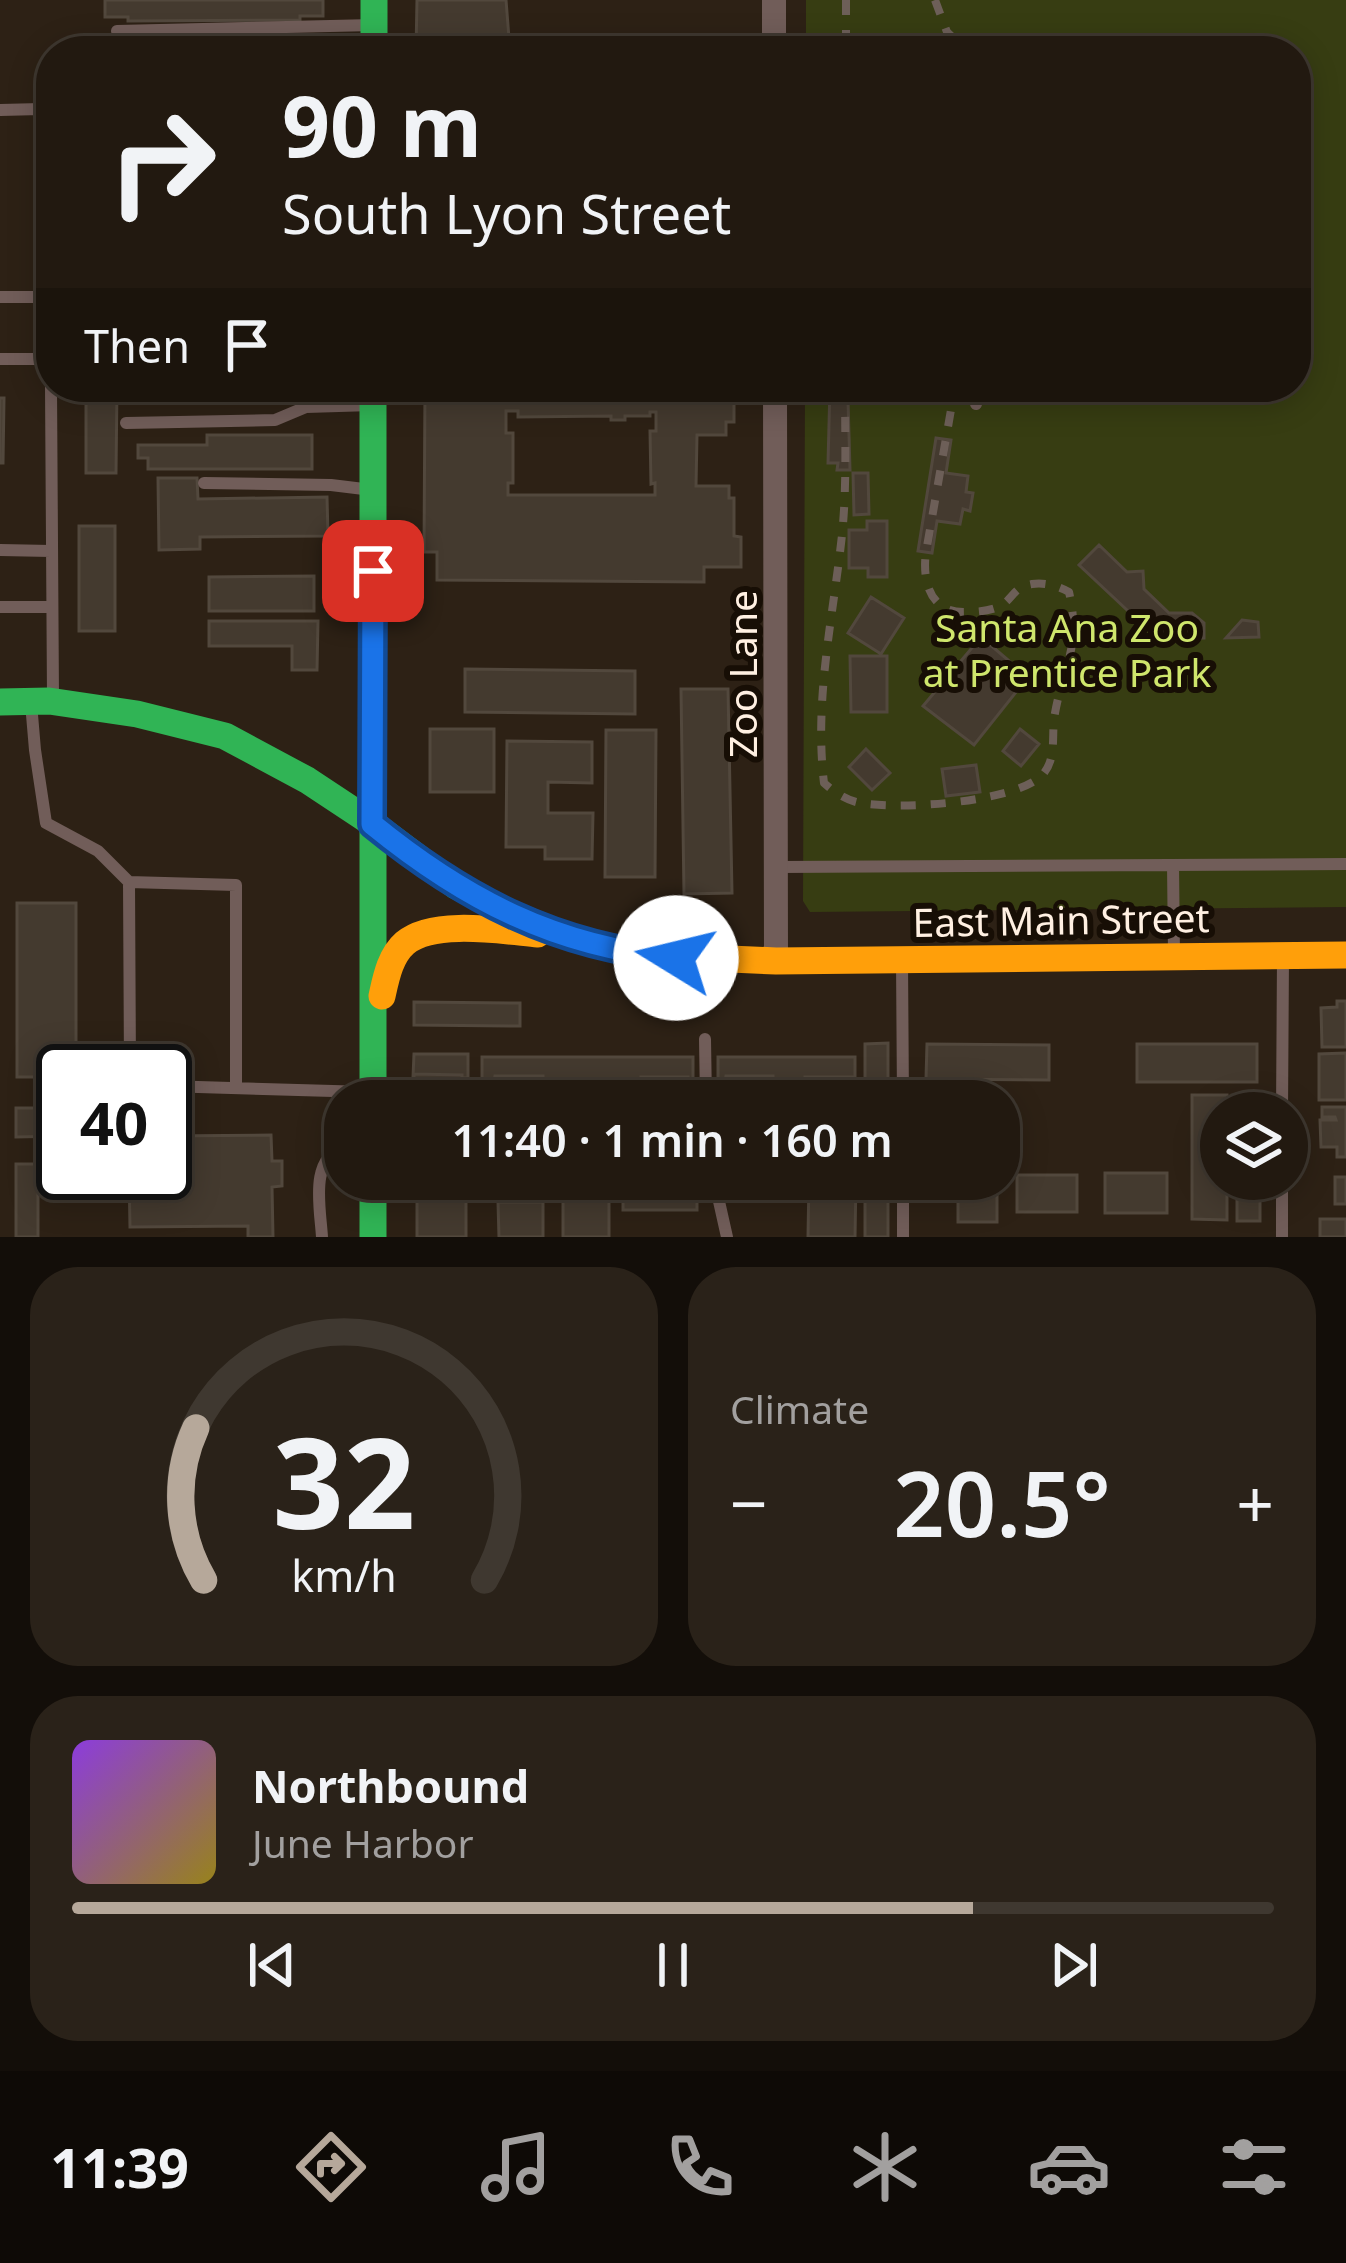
<!DOCTYPE html>
<meta charset="utf-8">
<style>
body{margin:0;font-family:"Noto Sans",sans-serif;background:#2a2219;color:#f1f3f6;height:100vh;display:flex;flex-direction:column;font-size:45px;white-space:nowrap}
*{box-sizing:border-box;margin:0}
p{font-size:39px;color:#a2a09f}
.icon{flex:none;width:66px;height:66px;fill:none;stroke:currentColor;stroke-width:2;stroke-linecap:round;stroke-linejoin:round}
.map{position:relative;height:1237px;overflow:hidden}
.drawer{display:flex;flex-direction:column;gap:30px;padding:30px;background:#130e09;flex:1}
.drawer>*{flex:none}
.hud{position:absolute;left:36px;top:36px;width:1275px;height:366px;border-radius:48px;box-shadow:0 6px 30px #0003,0 0 0 3px #3f3830;background:#221910;color:#f1f3f6;overflow:hidden}
.buttons{position:absolute;left:1200px;top:1092px;display:grid;gap:24px}
.buttons a{display:grid;place-items:center;width:108px;height:108px;border-radius:50%;background:#221910;box-shadow:0 6px 30px #0003,0 0 0 3px #3f3830;font-size:60px}
.speed{position:absolute;left:36px;top:1044px;display:flex;gap:24px;font-size:60px;font-weight:700;text-align:center}
.speed>*{display:grid;place-content:center;width:156px;height:156px;border-radius:50%;background:#221910;box-shadow:0 6px 30px #0003,0 0 0 3px #3f3830;line-height:1}
.speed .limit{border:6px solid #111;border-radius:18px;background:#fff;color:#111}
.pin{position:absolute;display:grid;place-items:center;width:102px;height:102px;color:#fff;margin:-51px;border-radius:24px;box-shadow:0 6px 18px #0006}
.me{position:absolute;width:132px;margin:-66px;rotate:279deg;stroke-linejoin:round;filter:drop-shadow(0 0 9px #0008)}
.turn{display:flex;align-items:center;gap:42px;height:252px;padding:0 48px;font-size:54px}
.turn .icon{width:156px;height:156px;stroke-width:2.5}
.turn b{display:block;font-size:84px;line-height:102px}
.then{display:flex;align-items:center;height:114px;padding:0 48px;background:#0003;gap:24px;font-size:45px}
.big{font-size:90px;font-weight:600;line-height:1.1}
.drawer .card{flex:1;display:flex;flex-direction:column;justify-content:center;gap:18px;min-width:0;padding:0 42px;border-radius:48px;background:#2a2219}
.drawer .dial{align-items:center;gap:0}
.dial svg{height:312px;overflow:visible;fill:none;stroke:#3f3830;stroke-width:7;stroke-linecap:round;text-anchor:middle}
.dial text{fill:#f1f3f6;stroke:none}
.song{display:flex;align-items:center;gap:36px}
.cover{width:144px;height:144px;border-radius:18px;background:linear-gradient(135deg,hsl(270 70% 55%),hsl(50 70% 35%))}
.played{height:12px;border-radius:6px;background:linear-gradient(90deg,#b6a89a 75%,#3f3830 75%)}
.keys{display:flex;justify-content:space-around;direction:ltr}
.heat{display:flex;justify-content:space-between;align-items:center;font-size:66px;direction:ltr}
.drawer .tiles{flex:1;display:grid;gap:30px;grid-template-columns:1fr 1fr}
.card:last-child{grid-column:span 2}
.trip{position:absolute;left:324px;top:1080px;width:696px;height:120px;border-radius:48px;background:#221910;box-shadow:0 6px 30px #0003,0 0 0 3px #3f3830;font-weight:600;line-height:120px;text-align:center}
.tab-bar{display:flex;height:192px;justify-content:space-around;align-items:center;background:#0e0a06;color:#a2a09f}
.tab-bar .icon{width:84px;height:84px}
.tab-bar .selected{color:#b6a89a}
.tab-bar b{font-size:54px;color:#f1f3f6}
.map>svg:first-child{display:block}
.green{fill:#373d12}
.building{fill:#443a2f;stroke:#52483d;stroke-width:3;fill-rule:evenodd}
.lines{fill:none;stroke-linecap:round;stroke-linejoin:round}
.lane{stroke:#715d59;stroke-width:12}
.street{stroke:#715d59;stroke-width:24}
.fast{stroke:#30b455;stroke-width:27}
.slow{stroke:#ff9f0a;stroke-width:27}
.rail{stroke:#6d5f58;stroke-width:8;stroke-dasharray:15 15;stroke-linecap:butt}
.route-casing{stroke:#114b97;stroke-width:30}
.route{stroke:#1a73e8;stroke-width:21}
.labels{text-anchor:middle;dominant-baseline:central;stroke-width:12;stroke-linejoin:round;paint-order:stroke}
.park-label{font-size:39px;fill:#cfe66c;stroke:#170e05}
.street-label{font-size:39px;fill:#fff0e2;stroke:#170e05}
</style>
<div class="map">
<svg width="1346" height="1237" viewBox="0 0 1346 1237">
<rect width="100%" height="100%" fill="#2d2115"/>
<path class="green" d="M806,0h540v907l-536,5 -7,-11 2,-514h491v-336h-490z"/>
<path class="building" d="M105,0h218v16h-23v4l-172,1v-4h-23z
M417,0h89l4,51h-94z
M311,39v12h-73v-11z
M220,44v7h-137v-5z
M86,387h31l-1,86h-30z
M425,387h309v35h-8v13h-29l-1,51h33v12h5v38l7,1v30h-37v15l-267,-2v-28h-13zM506,411h12v6l93,-1v4h14v-4h25v-4h6v19h-6l1,53 4,-1v12h-147v-12h5v-50h-7z
M830,387h41v13h-23l2,70h-13l1,-7h-10z
M0,398h4l-1,65h-3z
M207,435h105v34h-164v-11h-10v-13h69z
M936,438l15,2 -5,33 22,3 -2,16 7,1 -3,18 -7,-2 -3,15 -23,-3 -5,32 -14,-2z
M853,473h15l1,41 -15,1z
M158,478h39l1,21 129,-2 1,39 -128,1v12l-41,1z
M867,521h20v56h-19v-9h-19v-38h18z
M79,526h36v105h-36z
M1099,545l28,27 16,-1 1,18 25,24h23l12,10v15l-46,1 -79,-74z
M314,576v35h-105v-34z
M871,597l33,21 -23,36 -33,-21z
M1242,620l16,2 1,15 -33,1z
M209,621h109l-1,49h-25v-24h-83z
M981,637l47,40 -54,68 -51,-39z
M850,656h37v56h-36z
M465,669l170,2v43l-170,-2z
M681,689h47l4,204 -48,1z
M430,729h64v63h-64z
M1020,729l19,15 -18,22 -18,-15z
M606,730h50l-1,147h-50z
M507,741l85,1v41l-44,-1v31h45l-1,46h-47v-12h-39z
M866,749l24,24 -18,17 -23,-23z
M976,765l4,27 -34,4 -4,-27z
M17,903h59v168h-13v6h-46z
M1337,1001h9v46h-24l-1,-39 16,-1z
M414,1002l106,1v23l-106,-1z
M888,1043v58h-23v-57z
M927,1044l122,1v35l-123,-1z
M1137,1044h120v38h-120z
M1346,1053v47h-27v-46z
M414,1054h54v24h-6v-3l-48,-1 -1,3z
M482,1057h211v25h-5v-5h-47v4h-98v-5h-48l-1,4h-12z
M718,1057h137v24l-1,-4h-49v4h-32v-5h-47l-1,5h-7z
M414,1074l48,1v26h-48z
M495,1076h48v25h-49z
M726,1076h47v25h-48z
M641,1077h47v24h-47z
M805,1077h49v24h-49z
M1237,1094h23v19h-23z
M559,1095l70,1v5h-70z
M1192,1095h35v18h-6v66h6v41l-35,-1z
M1322,1107h24v50h-9v-10h-16l-1,-27h16l-1,-3h-13z
M16,1108h47v28l-47,1z
M271,1135l1,26h10v25l-10,1 1,50h-25v-11l-118,1 -1,-54h36v-37z
M16,1164h22v73h-22z
M1105,1173h62v40h-62z
M1017,1175h60v37h-60z
M1335,1177h11v27h-11z
M417,1179h49v58h-49z
M563,1179h46v58h-46z
M623,1179h74v31h-74z
M809,1179h47l-1,58h-47z
M865,1179h23v58h-23z
M958,1179h39v43h-39z
M1237,1179h23v42h-23z
M498,1202h45v35h-44z
M1320,1219h26v18h-26z"/>
<g class="lines">
<path class="lane" d="M117,31l257,-6
M0,110l41,-1 10,15
M0,297h51
M0,359h51
M51,387l2,311
M973,387l3,17
M126,423l149,-3 31,-13 66,-2
M204,483l127,2 41,5
M0,550l51,1
M0,607h52
M31,703l4,47 11,73 52,28 31,31 1,189
M1173,865l1,89
M778,867l568,-3
M129,882l107,3v203
M902,961l1,140
M705,1039l1,62
M165,1086l203,6
M1282,1113l1,-156
M714,1179l13,58
M903,1179v58
M322,1237c-2,-32 -13,-77 23,-92
M1282,1237v-58"/>
<path class="street" d="M774,0v51
M775,387l1,574"/>
<path class="fast" d="M374,0v51
M373,387v714
M0,702l49,-1 88,13 88,22 82,44 65,43 84,63 59,29
M373,1179v58"/>
<path class="slow" d="M515,915l49,20 76,20 136,6 570,-6
M382,996c4,-18 8,-40 23,-53 28,-24 99,-12 133,-9"/>
<path class="rail" d="M846,0v51
M935,0l12,32 20,19
M845,387c0,49 2,99 -3,148 -9,83 -28,164 -18,248 9,8 20,16 32,19 36,9 165,1 188,-29 12,-15 8,-37 10,-54 8,-52 28,-70 15,-127 -11,-6 -24,-10 -37,-8 -18,3 -18,13 -30,21 -10,6 -25,7 -37,7 -35,1 -43,-31 -39,-60l29,-165"/>
</g>
<g class="lines">
<defs>
<path id="route" d="M373,571l-1,253c92,75 184,123 304,134"/>
</defs>
<use href="#route" class="route-casing"/>
<use href="#route" class="route"/>
</g>
<g class="labels">
<g class="park-label">
<text x="1067" y="626">Santa Ana Zoo<tspan x="1067" dy="45">at Prentice Park</tspan></text>
</g>
<g class="street-label">
<text transform="translate(741 674) rotate(-90)">Zoo Lane</text>
<text transform="translate(1061 919) rotate(-1)">East Main Street</text>
</g>
</g>
</svg>
<div class="buttons">
<a><svg class="icon" aria-label="layers" viewBox="0 0 24 24"><path d="M12 4l9 5-9 5-9-5zM3 14l9 5 9-5"/></svg></a>
</div>
<div class="speed"><div class="limit">40</div></div>
<div class="pin" style="left:373px;top:571px;background:#d93025"><svg class="icon" aria-label="arrive" viewBox="0 0 24 24"><path d="M6 21V4h12l-3 4 3 4H6"/></svg></div>
<svg class="me" style="left:676px;top:958px" viewBox="-20 -20 40 40"><circle r="19" fill="#fff"/><path d="M0-13L10 11 0 6-10 11z" fill="#1a73e8"/></svg>
<div class="trip">11:40 · 1 min · 160 m</div>
<div class="hud">
<div class="turn"><svg class="icon" aria-label="right" viewBox="0 0 24 24"><path d="M7 20v-9h11M14 6l5 5-5 5"/></svg><div><b>90 m</b>South Lyon Street</div></div>
<div class="then">Then<svg class="icon" aria-label="arrive" viewBox="0 0 24 24"><path d="M6 21V4h12l-3 4 3 4H6"/></svg></div>
</div>
</div>
<section class="drawer">
<div class="tiles">
<div class="card dial"><svg viewBox="0 0 100 80">
<path d="M14 69A42 42 0 1 1 86 69"/>
<path d="M14 69A42 42 0 0 1 12 30" stroke="#b6a89a"/>
<text x="50" y="56" font-size="32" font-weight="700">32</text>
<text x="50" y="72" font-size="11">km/h</text>
</svg></div>
<div class="card"><p>Climate</p>
<div class="heat"><a>−</a><b class="big">20.5°</b><a>+</a></div>
</div>
<div class="card">
<div class="song"><i class="cover"></i><div><b>Northbound</b><p>June Harbor</p></div></div>
<div class="played"></div>
<div class="keys"><svg class="icon" aria-label="previous" viewBox="0 0 24 24"><path d="M18 5L8 12l10 7zM5 5v14"/></svg><svg class="icon" aria-label="pause" viewBox="0 0 24 24"><path d="M8 5v14M16 5v14"/></svg><svg class="icon" aria-label="next" viewBox="0 0 24 24"><path d="M6 5l10 7-10 7zM19 5v14"/></svg></div>
</div>
</div>
</section>
<nav class="tab-bar">
<b>11:39</b>
<svg class="icon selected" aria-label="directions" viewBox="0 0 24 24"><path d="M12 3l9 9-9 9-9-9zM9 14v-3h6M13 9l2 2-2 2"/></svg>
<svg class="icon" aria-label="music" viewBox="0 0 24 24"><path d="M9 18V5l10-2v13"/><circle cx="6" cy="18" r="3"/><circle cx="16" cy="16" r="3"/></svg>
<svg class="icon" aria-label="phone" viewBox="0 0 24 24"><path d="M5 4h4l2 5-3 2q2 4 5 5l2-3 5 2v4C11 20 4 13 5 4z"/></svg>
<svg class="icon" aria-label="climate" viewBox="0 0 24 24"><path d="M12 3v18M4 7l16 10M4 17L20 7"/></svg>
<svg class="icon" aria-label="car" viewBox="0 0 24 24"><path d="M5 17H2v-5l4-1 3-4h7l3 4 3 1v5h-3M9 17h6M6 11h13"/><circle cx="7" cy="17" r="2"/><circle cx="17" cy="17" r="2"/></svg>
<svg class="icon" aria-label="filters" viewBox="0 0 24 24"><path d="M4 7h16M4 17h16"/><circle cx="9" cy="7" r="2"/><circle cx="15" cy="17" r="2"/></svg>
</nav>
